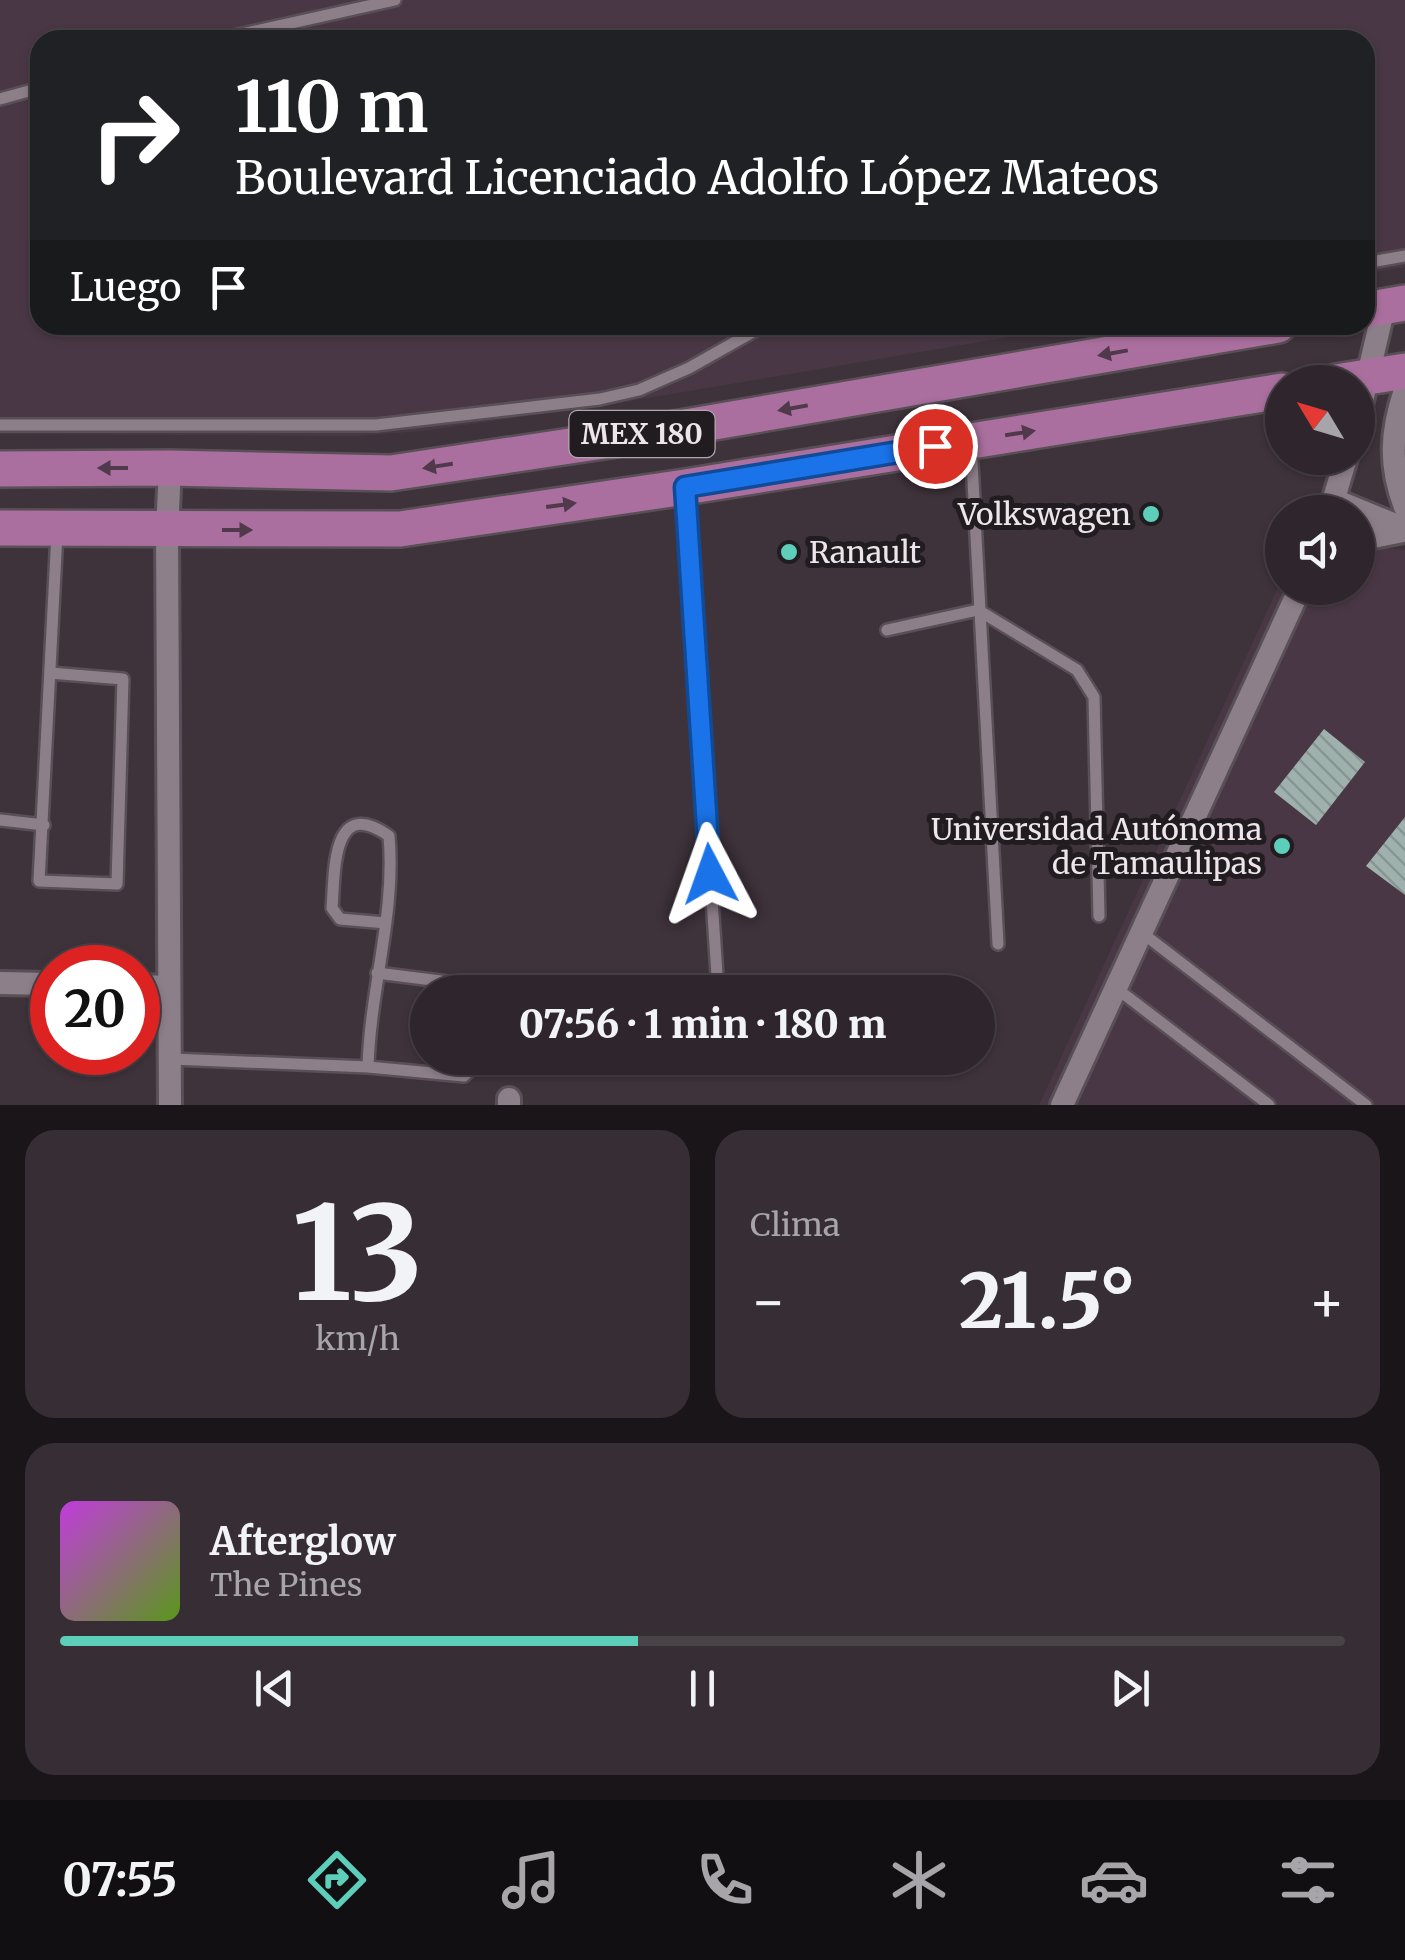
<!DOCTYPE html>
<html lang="es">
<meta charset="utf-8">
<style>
body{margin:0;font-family:Merriweather,serif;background:#362e34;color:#f1f3f6;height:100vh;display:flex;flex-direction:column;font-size:38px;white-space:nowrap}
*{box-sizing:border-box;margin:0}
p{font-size:32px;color:#a7a5a9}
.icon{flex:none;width:55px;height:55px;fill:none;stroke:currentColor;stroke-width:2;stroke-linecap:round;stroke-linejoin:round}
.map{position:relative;height:1105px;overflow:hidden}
.details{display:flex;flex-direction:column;gap:25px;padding:25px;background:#191518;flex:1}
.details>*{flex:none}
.guide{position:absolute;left:30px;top:30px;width:1345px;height:305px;border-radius:30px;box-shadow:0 2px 8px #0004,0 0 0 2px #494348;background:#202124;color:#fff;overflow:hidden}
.needle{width:65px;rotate:308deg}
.tools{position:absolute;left:1265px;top:365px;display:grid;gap:20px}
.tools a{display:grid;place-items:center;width:110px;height:110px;border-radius:50%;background:#2e262c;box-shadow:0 2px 8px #0004,0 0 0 2px #494348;font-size:50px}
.speed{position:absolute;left:30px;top:945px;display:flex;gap:20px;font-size:50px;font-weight:700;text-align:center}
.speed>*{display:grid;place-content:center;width:130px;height:130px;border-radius:50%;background:#2e262c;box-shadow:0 2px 8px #0004,0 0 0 2px #494348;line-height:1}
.speed .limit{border:15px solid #d22;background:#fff;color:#111}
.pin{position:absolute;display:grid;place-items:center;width:85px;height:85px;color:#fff;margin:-42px;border:5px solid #fff;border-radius:50%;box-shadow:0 2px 10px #0007}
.me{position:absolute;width:110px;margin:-55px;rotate:356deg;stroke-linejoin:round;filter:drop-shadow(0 0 8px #0008)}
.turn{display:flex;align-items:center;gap:35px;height:210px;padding:0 40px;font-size:45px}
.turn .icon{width:130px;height:130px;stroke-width:2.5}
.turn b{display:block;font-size:70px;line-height:85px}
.then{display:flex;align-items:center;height:95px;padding:0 40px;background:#0003;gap:20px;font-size:38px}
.big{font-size:75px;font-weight:800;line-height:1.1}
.details .card{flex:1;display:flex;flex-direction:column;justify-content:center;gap:15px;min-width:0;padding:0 35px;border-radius:30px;background:#362e34}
.details .dial{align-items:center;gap:0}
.dial b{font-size:130px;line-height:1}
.song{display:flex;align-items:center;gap:30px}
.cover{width:120px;height:120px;border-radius:15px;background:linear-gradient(135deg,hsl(290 70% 55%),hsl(90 70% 35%))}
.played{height:10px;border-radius:5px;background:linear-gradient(90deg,#5dceb9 45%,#494348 45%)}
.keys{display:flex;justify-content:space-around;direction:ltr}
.heat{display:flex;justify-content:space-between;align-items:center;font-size:55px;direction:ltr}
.details .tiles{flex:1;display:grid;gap:25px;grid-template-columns:1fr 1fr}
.card:last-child{grid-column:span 2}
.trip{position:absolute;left:410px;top:975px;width:585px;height:100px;border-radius:50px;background:#2e262c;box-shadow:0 2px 8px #0004,0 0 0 2px #494348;font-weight:800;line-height:100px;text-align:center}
.tabs{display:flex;height:160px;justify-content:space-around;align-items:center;background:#120f12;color:#a7a5a9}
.tabs .icon{width:70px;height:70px}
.tabs .current{color:#5dceb9}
.tabs b{font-size:45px;color:#f1f3f6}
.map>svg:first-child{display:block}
.built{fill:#493745}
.building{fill:url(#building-back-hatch)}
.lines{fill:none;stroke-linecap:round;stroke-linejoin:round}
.lane-casing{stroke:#594f56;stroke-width:16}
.street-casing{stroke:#594f56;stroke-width:28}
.primary-casing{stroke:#594f56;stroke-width:40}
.lane{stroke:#8d7f8a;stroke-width:11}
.street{stroke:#8d7f8a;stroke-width:22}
.primary{stroke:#aa6f9e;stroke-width:35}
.oneway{fill:#51394c}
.route-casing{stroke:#114b97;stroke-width:25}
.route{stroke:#1a73e8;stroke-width:18}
.poi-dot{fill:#5dceb9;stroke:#211c20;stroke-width:4}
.labels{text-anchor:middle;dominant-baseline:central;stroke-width:10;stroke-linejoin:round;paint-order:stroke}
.shield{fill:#211c20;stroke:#b0a9ae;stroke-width:2.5}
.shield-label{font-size:28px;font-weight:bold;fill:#ede5eb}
.poi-label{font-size:30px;fill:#ede5eb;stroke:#211c20;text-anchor:end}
</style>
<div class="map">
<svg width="1405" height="1105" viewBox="0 0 1405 1105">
<defs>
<pattern id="building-back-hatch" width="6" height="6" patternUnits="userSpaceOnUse" patternTransform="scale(2.5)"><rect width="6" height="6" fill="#9eb1ad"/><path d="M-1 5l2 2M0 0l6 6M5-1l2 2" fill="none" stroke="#889693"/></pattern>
</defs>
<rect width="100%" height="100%" fill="#3e323b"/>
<path class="built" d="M0,0h1405v267l-40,7v-234h-1325v285h1041l-475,80 -184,26 -65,5 -357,-2z
M1385,548l20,2v555h-366l243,-526v9h76v-31z"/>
<path class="building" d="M1324,729l41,33 -49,63 -42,-33z
M1405,817v78l-39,-29z"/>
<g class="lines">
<defs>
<path id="lane" d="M215,40l180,-40
M0,99l40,-11
M1365,263l40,-7
M0,425h376l224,-26 39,-9 50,-22 76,-43
M971,444l27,500
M685,491l33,499
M887,630l91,-20 99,60 17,27 5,219
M50,673l73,6 -6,205 -78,-3 18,-348
M0,820l44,5
M1141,932l225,173
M377,973l87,11 10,8
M1116,988l153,117
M172,1059l196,8c2,-78 28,-154 21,-231 -58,-41 -54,36 -57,72l8,11 46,4
M368,1067l96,9 9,-9v-9"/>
<path id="street" d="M1405,390c-14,42 -16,75 0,117
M1358,418l26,-111
M170,468l-3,63 3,574
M1334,500l71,29
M1330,512l16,-54
M1358,540l45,-9
M0,983l52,1
M138,986l31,1
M509,1105v-6
M1062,1105l238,-517"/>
<path id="primary" d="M1365,310l40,-7
M1336,382l69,-11
M0,469l170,-1 221,5 219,-33 668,-115
M0,528l400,1 285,-42 597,-96"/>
</defs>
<use href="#lane" class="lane-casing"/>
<use href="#street" class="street-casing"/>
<use href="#primary" class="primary-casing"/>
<use href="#lane" class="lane"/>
<use href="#street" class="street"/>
<use href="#primary" class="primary"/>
</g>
<defs><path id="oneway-solid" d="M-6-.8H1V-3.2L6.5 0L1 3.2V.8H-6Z" transform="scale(2.5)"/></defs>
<g class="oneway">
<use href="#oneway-solid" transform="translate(1113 353) rotate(170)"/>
<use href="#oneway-solid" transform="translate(793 408) rotate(170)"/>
<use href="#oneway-solid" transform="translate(1020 433) rotate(-9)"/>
<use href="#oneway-solid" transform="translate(438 466) rotate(171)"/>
<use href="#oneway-solid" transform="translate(113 468) rotate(180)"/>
<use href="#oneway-solid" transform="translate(561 505) rotate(-8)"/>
<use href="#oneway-solid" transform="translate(237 530)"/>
</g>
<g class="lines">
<defs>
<path id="route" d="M710,874l-25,-387 250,-41"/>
</defs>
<use href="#route" class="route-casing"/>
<use href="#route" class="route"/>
</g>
<g class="poi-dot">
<circle cx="1151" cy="514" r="10"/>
<circle cx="789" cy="552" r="10"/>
<circle cx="1282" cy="846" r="10"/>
</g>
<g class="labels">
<rect class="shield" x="569.5" y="411" width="145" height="46" rx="8"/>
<g class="shield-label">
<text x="642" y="434">MEX 180</text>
</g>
<g class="poi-label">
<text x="1131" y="514">Volkswagen</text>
<text x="809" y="552" text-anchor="start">Ranault</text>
<text x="1262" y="829">Universidad Autónoma<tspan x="1262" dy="34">de Tamaulipas</tspan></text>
</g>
</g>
</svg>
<div class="tools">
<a><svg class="needle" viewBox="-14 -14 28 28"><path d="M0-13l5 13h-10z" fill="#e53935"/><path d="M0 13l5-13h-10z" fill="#a7a5a9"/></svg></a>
<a><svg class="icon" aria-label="sound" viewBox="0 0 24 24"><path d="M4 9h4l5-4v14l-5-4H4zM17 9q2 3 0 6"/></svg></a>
</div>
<div class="speed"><div class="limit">20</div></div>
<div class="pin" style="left:935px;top:446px;background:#d93025"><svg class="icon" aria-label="arrive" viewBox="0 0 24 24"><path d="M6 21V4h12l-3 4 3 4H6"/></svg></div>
<svg class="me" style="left:710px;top:874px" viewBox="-20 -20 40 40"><path d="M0-17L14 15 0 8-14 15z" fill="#1a73e8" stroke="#fff" stroke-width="4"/></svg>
<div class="trip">07:56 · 1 min · 180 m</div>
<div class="guide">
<div class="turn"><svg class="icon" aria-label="right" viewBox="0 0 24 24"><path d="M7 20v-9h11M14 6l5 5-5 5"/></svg><div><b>110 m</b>Boulevard Licenciado Adolfo López Mateos</div></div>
<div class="then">Luego<svg class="icon" aria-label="arrive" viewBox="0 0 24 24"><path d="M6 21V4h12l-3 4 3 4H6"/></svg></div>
</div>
</div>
<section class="details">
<div class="tiles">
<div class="card dial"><b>13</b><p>km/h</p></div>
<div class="card"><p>Clima</p>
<div class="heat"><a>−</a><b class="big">21.5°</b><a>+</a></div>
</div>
<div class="card">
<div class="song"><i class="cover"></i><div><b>Afterglow</b><p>The Pines</p></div></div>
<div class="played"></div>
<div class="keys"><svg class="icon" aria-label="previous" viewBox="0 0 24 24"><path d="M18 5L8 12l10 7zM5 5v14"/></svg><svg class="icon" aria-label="pause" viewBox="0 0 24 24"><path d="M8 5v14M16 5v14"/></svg><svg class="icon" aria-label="next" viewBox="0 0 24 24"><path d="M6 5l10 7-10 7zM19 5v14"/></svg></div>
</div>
</div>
</section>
<nav class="tabs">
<b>07:55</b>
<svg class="icon current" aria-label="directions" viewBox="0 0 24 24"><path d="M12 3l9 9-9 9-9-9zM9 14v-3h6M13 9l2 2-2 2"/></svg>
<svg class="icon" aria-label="music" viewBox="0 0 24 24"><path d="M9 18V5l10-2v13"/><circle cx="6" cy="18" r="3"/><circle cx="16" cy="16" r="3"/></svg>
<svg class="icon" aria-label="phone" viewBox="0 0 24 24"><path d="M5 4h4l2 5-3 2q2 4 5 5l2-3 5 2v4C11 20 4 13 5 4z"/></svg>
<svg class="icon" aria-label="climate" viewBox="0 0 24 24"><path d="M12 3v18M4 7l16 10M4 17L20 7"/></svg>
<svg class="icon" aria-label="car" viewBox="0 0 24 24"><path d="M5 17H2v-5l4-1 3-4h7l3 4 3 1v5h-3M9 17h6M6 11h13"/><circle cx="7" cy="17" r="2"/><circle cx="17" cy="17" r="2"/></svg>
<svg class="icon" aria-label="filters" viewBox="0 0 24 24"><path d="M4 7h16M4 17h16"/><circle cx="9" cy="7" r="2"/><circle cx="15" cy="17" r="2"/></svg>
</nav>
